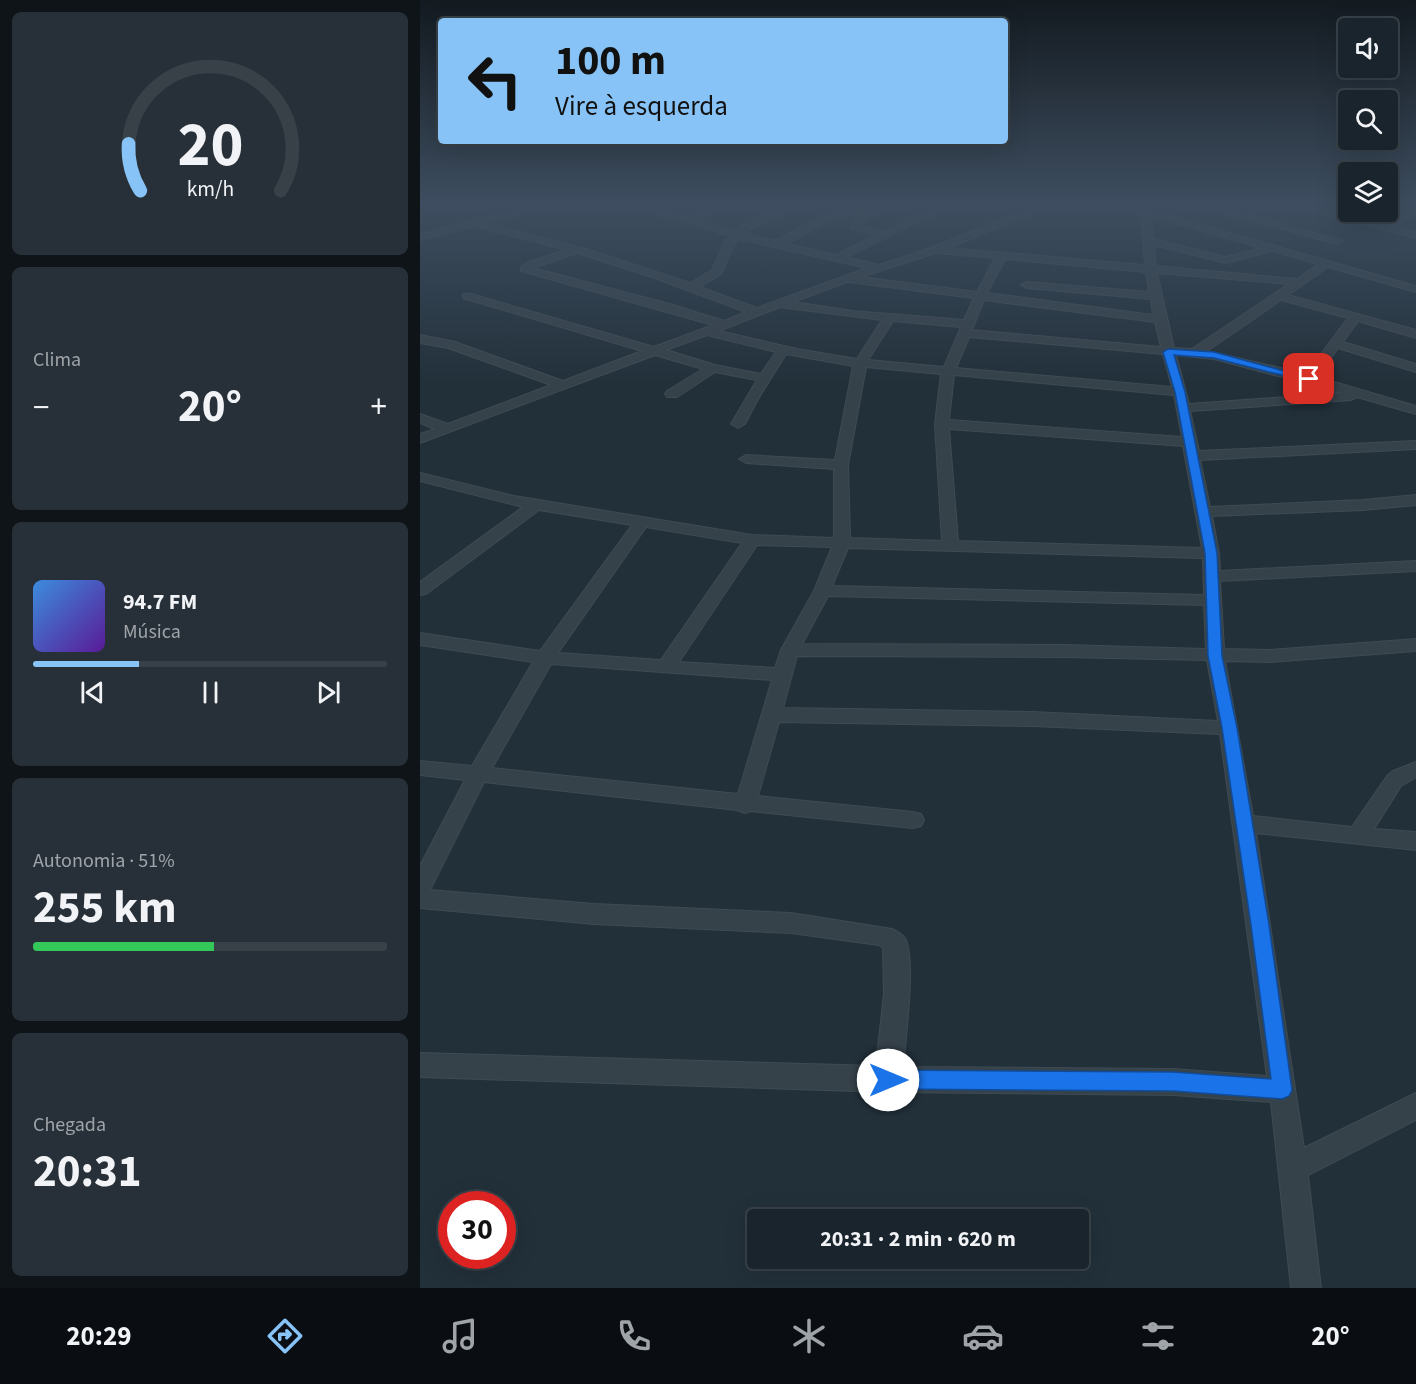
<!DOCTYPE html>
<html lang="pt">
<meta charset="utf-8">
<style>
body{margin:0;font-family:"Source Sans 3",sans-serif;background:#273038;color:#f1f3f6;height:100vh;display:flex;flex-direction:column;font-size:22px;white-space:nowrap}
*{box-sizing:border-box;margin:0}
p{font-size:20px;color:#9fa4a9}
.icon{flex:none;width:33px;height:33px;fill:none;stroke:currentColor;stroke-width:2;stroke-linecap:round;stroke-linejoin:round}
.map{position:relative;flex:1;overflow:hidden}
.sheet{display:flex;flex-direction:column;gap:12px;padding:12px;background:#0e1418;width:420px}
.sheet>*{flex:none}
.banner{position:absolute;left:18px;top:18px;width:570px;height:126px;border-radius:6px;box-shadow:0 6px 24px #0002,0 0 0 2px #384148;background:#87c3f6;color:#111;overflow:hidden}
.buttons{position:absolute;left:918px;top:18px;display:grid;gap:12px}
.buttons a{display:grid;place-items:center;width:60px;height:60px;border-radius:6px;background:#1a242c;box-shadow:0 6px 24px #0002,0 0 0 2px #384148;font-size:30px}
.speed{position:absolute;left:18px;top:1191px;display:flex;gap:12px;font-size:30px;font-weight:700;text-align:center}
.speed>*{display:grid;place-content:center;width:78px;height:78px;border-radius:50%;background:#1a242c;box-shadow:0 6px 24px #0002,0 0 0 2px #384148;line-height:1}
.speed .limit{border:9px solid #d22;background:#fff;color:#111}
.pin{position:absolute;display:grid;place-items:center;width:51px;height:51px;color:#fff;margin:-26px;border-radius:12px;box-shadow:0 3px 9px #0006}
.me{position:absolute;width:66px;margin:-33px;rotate:90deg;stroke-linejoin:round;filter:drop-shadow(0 0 4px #0008)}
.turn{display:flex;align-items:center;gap:21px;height:126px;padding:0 18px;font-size:27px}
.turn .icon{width:78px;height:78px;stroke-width:2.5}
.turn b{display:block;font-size:42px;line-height:51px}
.big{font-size:45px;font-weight:700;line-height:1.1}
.sheet .widget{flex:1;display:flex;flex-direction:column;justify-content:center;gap:9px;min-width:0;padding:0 21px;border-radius:9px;background:#273038}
.sheet .dial{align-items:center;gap:0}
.dial svg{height:156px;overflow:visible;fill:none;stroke:#384148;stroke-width:7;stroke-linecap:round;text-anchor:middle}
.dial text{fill:#f1f3f6;stroke:none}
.song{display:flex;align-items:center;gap:18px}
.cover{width:72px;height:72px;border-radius:9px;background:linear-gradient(135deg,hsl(210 70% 55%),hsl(270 70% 35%))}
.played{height:6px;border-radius:3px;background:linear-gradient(90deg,#87c3f6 30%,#384148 30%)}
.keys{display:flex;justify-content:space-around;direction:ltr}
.heat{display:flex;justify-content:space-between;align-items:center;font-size:33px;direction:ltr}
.charge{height:9px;border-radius:4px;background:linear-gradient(90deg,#34c759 51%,#384148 0)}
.trip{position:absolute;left:327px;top:1209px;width:342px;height:60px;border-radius:6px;background:#1a242c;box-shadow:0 6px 24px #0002,0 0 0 2px #384148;font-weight:700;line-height:60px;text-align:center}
.tab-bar{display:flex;height:96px;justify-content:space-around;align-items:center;background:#0a0e12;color:#9fa4a9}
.tab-bar .icon{width:42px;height:42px}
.tab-bar .current{color:#87c3f6}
.tab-bar b{font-size:27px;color:#f1f3f6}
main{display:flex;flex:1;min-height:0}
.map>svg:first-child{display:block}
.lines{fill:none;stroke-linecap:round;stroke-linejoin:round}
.minor-casing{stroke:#3f4b53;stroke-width:2}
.minor{fill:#36424a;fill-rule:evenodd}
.route{fill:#1a73e8;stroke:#114b97;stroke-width:1.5}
</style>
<main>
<section class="sheet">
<div class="widget dial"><svg viewBox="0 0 100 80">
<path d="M14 69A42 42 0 1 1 86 69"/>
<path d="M14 69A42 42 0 0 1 8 45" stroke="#87c3f6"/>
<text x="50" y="56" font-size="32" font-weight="700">20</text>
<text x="50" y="72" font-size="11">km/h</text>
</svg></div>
<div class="widget"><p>Clima</p>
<div class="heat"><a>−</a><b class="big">20°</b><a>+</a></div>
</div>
<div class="widget">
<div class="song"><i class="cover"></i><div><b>94.7 FM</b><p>Música</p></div></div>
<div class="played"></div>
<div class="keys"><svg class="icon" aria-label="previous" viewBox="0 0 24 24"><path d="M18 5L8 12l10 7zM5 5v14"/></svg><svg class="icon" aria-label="pause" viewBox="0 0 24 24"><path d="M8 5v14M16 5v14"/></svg><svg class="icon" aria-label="next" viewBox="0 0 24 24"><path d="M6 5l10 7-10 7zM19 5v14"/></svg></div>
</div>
<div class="widget"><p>Autonomia · 51%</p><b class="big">255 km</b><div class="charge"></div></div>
<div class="widget"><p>Chegada</p><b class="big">20:31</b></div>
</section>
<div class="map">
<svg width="996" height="1288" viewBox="0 0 996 1288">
<rect width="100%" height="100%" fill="#22303a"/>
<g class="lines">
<defs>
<path id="minor" d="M119,204h14l-67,19 100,26 104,34 22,-13 13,-28 5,-6 -60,-19 -45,-11 -1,-2h14l45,11 44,-11h19l30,6 15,-6h11l-60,29 34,8 56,-30 42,-3 10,-4h11l-27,14 -8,8 25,5 58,-27h10l-106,53 32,8 51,-17 112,-44h11l-1,2 -104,42 197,17 -4,-51 -28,-10h14l14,3v-3h8l1,6 266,76v6l-88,-25 -40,28 128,35v8l-58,-17 -15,21 73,22v8l-78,-24 -21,29 99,29v8l-59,-17 -6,3 -161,11 9,40 217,-10v8l-216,11 10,47 153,-7 53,-5v10l-53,5 -151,6 7,37 1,18 196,-10v10l-196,10 4,68 45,1 147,-11v12l-147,11 -44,-1 28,155 99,11 35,-51 6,-5 23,-9v15l-15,9 -27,43 42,3v18l-160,-17 48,315 112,-55v27l-108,55 13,113h-30l-20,-186 -98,-7 -285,-3 -468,-15v-24l456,13 8,-72 -1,-46 -4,-3 -88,-12 -197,-9 -174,-16v-42l45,-86 -45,-5v-14l52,5 61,-104 -113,-17v-12l120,18 92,-126 -93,-15 -113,84 -6,1v-13l103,-75 -103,-26v-8l94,23 238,39 82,3v-69l-88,-6 -7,-4 7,-4 89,5 18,-94 -67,-12 -28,45 -13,25 -7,4 -7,-4 26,-44 -42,-8 -38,25h-10l-2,-3 2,-3 36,-22 -48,-14 -235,88v-9l15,-5 -15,-6v-9l28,10 103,-39 -103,-37 -28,-5v-8l35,7 108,39 79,-30 -179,-53v-4h8l183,53 59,-22 -192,-54v-4l7,-5 38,-12 -91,-24 -55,14v-6zM316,207l32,7 -37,17 -38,-13zM441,215l-10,9v4l25,7 -40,20 -49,-11 50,-28zM731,216l110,32 -35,9 -73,-18zM319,239l128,29 -110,40 -57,-21 21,-13 14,-31zM734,245l72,18 46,-12 46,13 -21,15 -141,-13zM157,253l72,23 97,36 -22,9 -51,-16 -140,-37zM516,253l59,5 -18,34 -116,-15zM585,259l141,13 3,20 -122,-10 -6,3 6,3 124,11 2,16 -166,-22zM737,273l132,11 -97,65 -18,-1zM427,282h2l125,16 -10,22 -111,-9 -60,-9zM564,300l171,22 6,25 -189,-17zM861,300l67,18 -42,56 -99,-23zM360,307l102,13 -25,39 -60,-10 -78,-18zM473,321l68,6 -17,40 -76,-7zM287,335l69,17 -15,22 -46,-9 -49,-15zM549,337l194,17 9,33 -216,-19zM756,355l38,4 128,34 -153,11zM446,367l75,7 -6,50 7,117 -92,-3 -2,-73zM534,375l220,20 8,42 -233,-17zM529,429l234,17 19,102 -244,-7zM226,527l96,16 -81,117 -103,-7zM337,545l75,2 -18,44 -33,59 -6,18 -96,-6zM428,548l355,10 1,37 -372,-9zM408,596l376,9 2,44 -143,-4 -261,-1zM377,656l266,1 144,3 11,61 -185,-9 -250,-4zM131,664l221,16 -34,114 -246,-26zM359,722l254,4 187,8 47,342 -94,-7 -270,-2c2,-23 14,-114 1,-130 -3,-3 -8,-6 -12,-8l-101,-16 -197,-9 -164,-14 54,-108 253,28 8,3 5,-2 163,17 8,-2 3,-6 -3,-6 -8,-2 -155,-16z
M776,204h13l34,9 16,-9h10l-17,11 90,26 -5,3 -92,-25 -10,2v-4l-38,-11z
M873,204h13l79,20 31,-17v7l-21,12 21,6v6l-122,-32z"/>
</defs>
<use href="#minor" class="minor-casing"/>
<use href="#minor" class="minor"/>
</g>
<linearGradient id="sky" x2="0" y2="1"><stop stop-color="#131a20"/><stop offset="0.53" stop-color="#3e4e60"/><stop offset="1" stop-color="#3e4e60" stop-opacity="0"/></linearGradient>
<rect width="996" height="384" fill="url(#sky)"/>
<path class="route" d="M748,349l46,3 100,27 -5,3 -95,-24 -40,-3 11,37 32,161 5,103 15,72 32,197 23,165 -3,6 -7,3 -109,-8 -285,-2 -7,-3 -3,-6 3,-7 7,-3 285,2 98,7 -20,-154 -29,-197 -14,-72 -3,-103 -30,-161 -12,-40z"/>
</svg>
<div class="buttons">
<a><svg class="icon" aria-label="sound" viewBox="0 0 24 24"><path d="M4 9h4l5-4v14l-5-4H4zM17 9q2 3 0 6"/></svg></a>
<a><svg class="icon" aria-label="search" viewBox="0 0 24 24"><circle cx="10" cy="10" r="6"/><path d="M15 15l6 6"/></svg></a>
<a><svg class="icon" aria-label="layers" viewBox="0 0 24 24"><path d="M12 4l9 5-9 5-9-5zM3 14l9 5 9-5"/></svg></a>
</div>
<div class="speed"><div class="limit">30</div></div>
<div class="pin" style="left:889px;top:379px;background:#d93025"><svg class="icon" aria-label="arrive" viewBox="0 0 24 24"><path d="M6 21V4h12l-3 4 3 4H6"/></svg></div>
<svg class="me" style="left:468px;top:1080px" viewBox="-20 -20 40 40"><circle r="19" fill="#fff"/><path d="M0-13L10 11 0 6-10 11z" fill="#1a73e8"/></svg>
<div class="trip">20:31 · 2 min · 620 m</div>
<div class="banner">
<div class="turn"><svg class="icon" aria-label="left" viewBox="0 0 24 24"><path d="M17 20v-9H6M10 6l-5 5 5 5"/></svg><div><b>100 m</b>Vire à esquerda</div></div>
</div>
</div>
</main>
<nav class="tab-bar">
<b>20:29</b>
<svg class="icon current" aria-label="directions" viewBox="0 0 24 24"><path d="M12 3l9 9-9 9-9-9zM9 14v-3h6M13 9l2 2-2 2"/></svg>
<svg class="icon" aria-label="music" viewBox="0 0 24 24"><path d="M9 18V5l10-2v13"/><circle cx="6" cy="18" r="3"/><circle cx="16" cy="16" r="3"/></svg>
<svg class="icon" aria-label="phone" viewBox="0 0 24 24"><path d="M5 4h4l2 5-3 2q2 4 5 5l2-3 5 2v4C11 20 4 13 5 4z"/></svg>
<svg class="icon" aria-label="climate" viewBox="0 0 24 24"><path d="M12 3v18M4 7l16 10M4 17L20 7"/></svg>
<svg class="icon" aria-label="car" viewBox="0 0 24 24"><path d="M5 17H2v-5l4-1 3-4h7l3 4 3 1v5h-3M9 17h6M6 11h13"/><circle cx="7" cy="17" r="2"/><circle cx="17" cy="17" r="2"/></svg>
<svg class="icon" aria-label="filters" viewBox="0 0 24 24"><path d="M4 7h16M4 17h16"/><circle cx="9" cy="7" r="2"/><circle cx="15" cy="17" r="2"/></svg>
<b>20°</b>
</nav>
